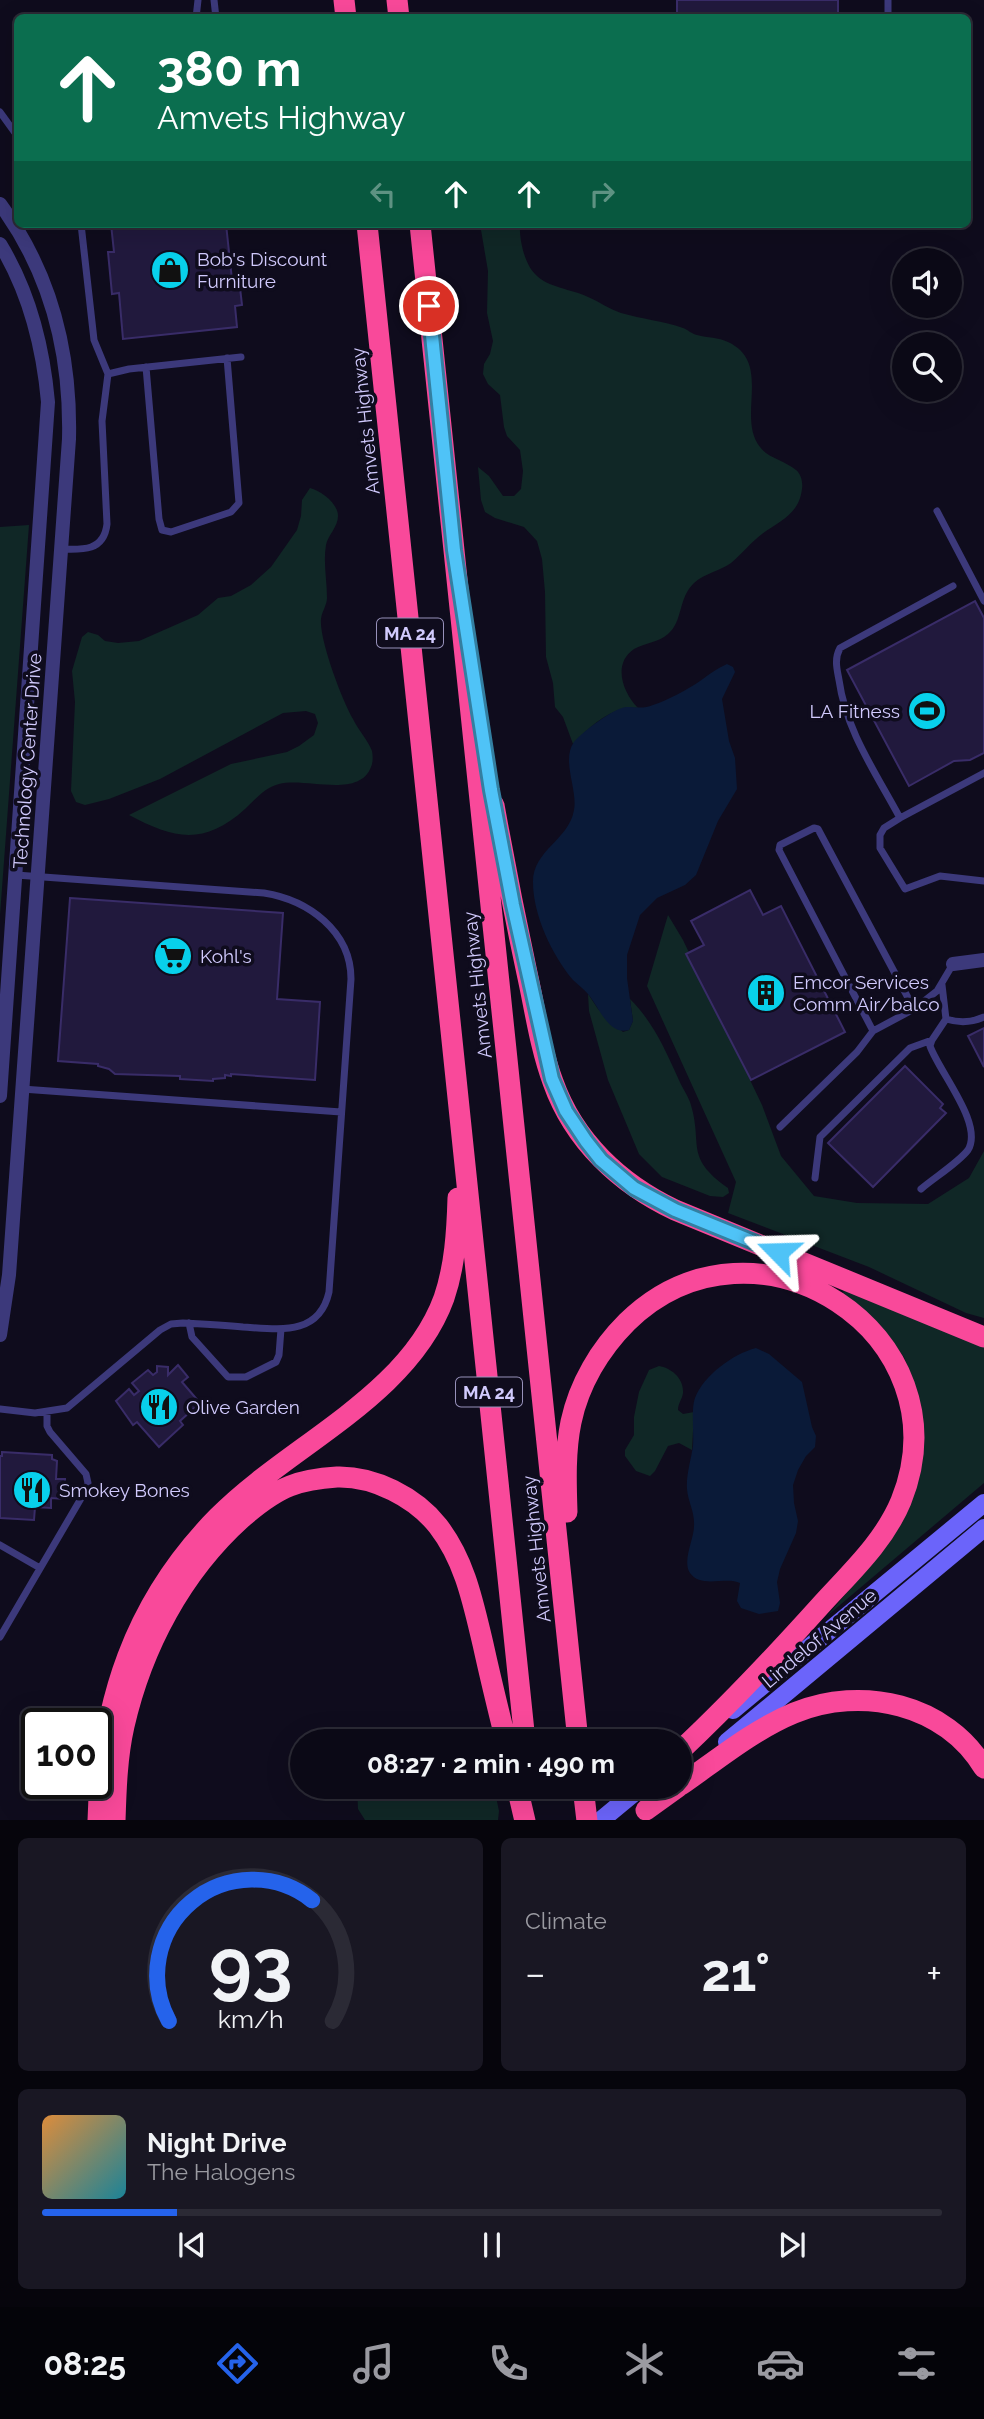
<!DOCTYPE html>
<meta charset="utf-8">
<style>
body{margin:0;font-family:Raleway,sans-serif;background:#191723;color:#f1f3f6;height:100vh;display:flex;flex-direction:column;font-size:26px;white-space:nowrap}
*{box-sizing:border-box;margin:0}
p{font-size:23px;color:#9a9aa1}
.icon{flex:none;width:38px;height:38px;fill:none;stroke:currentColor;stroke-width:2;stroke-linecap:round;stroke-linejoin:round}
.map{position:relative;height:1820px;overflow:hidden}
.panel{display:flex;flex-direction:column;gap:18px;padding:18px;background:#06050c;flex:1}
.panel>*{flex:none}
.hud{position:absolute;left:14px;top:14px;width:957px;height:214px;border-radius:10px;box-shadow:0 7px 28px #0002,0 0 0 2px #2b2a35;background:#0b6e4f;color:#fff;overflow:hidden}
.buttons{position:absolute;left:892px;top:248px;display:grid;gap:14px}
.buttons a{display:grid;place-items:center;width:70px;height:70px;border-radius:50%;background:#0b0916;box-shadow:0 7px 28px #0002,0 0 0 2px #2b2a35;font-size:35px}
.speed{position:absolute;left:21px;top:1708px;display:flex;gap:14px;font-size:35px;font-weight:700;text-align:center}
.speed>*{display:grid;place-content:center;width:91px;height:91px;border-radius:50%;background:#0b0916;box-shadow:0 7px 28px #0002,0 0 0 2px #2b2a35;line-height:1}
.speed .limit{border:4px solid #111;border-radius:10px;background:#fff;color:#111}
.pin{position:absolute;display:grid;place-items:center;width:60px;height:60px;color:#fff;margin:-30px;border:4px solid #fff;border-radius:50%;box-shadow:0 2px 7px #0007}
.me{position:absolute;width:77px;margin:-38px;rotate:292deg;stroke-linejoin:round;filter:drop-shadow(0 0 5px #0008)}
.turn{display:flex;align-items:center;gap:24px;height:147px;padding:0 28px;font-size:32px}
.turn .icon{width:91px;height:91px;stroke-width:2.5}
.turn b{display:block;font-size:49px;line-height:60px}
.lanes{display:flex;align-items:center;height:66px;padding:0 28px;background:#0003;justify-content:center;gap:35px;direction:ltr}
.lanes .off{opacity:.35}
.big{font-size:52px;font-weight:700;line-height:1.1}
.panel .tile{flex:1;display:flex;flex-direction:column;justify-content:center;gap:10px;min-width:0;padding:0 24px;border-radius:10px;background:#191723}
.panel .dial{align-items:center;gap:0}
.dial svg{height:182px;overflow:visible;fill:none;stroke:#2b2a35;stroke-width:7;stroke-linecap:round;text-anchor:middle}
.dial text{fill:#f1f3f6;stroke:none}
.song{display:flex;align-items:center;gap:21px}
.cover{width:84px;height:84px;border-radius:10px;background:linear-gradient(135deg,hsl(30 70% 55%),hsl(190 70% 35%))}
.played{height:7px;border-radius:4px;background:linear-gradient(90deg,#2563eb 15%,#2b2a35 15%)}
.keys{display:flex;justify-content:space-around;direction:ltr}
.heat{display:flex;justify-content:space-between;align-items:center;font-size:38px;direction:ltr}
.panel .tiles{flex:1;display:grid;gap:18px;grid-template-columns:1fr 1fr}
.tile:last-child{grid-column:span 2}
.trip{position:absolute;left:290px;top:1729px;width:402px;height:70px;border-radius:35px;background:#0b0916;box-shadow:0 7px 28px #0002,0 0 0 2px #2b2a35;font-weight:700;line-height:70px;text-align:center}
.menu{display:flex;height:112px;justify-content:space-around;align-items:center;background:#040409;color:#9a9aa1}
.menu .icon{width:49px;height:49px}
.menu .selected{color:#2563eb}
.menu b{font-size:32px;color:#f1f3f6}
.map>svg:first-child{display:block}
.green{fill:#102726}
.water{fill:#0a1a38}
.building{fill:#21193d;stroke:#392c68;stroke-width:2}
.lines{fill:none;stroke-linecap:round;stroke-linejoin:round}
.lane{stroke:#3c397b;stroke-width:7}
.street{stroke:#3c397b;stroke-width:14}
.secondary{stroke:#6b64fa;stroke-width:18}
.highway{stroke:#f9499a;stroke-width:21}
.route-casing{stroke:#337fa1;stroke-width:18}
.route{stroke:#4fc3f7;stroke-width:12}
.labels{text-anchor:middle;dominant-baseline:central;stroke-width:7;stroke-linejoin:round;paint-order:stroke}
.shield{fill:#0f0c1d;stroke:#9791ba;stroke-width:2}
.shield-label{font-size:18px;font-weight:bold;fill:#d1cafd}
.poi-label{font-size:19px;fill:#d1cafd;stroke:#0f0c1d;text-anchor:start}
.street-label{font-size:19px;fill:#d1cafd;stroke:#0f0c1d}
</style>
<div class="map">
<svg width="984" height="1821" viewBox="0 0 984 1821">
<rect width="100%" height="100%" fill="#0f0c1d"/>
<path class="green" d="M480,224h40c-1,14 4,39 15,50 13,14 37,15 53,23 12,5 21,12 33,16 21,6 42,8 62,15 5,2 9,6 14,7 11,3 21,2 31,7 45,21 8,75 32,105 8,11 26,14 36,23 5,4 7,12 6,19 -3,25 -21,31 -40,45 -11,8 -20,20 -31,29 -11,8 -26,10 -37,20 -16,15 -11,39 -26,51 -9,8 -23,9 -34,15 -22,15 -11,44 4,59 -27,-2 -47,18 -65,36l-10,-27 -8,-10 -2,-24 -7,-26 -1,-65 -3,-33 -5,-18 -13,-14 -29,-9 -10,-6 -4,-12 -3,-33 11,9 14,20h11l7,-7 2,-18 -3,-21 -13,-14 -3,-9 -4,-32 -12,-11 -5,-10 1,-10 6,-10 3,-13 -6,-28 1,-42z
M310,488c11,3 28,15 28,28 0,11 -10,19 -12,29 -3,18 1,35 1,53 0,7 -5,13 -6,21 -2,20 21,81 32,100 5,11 15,21 19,32 1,5 1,12 -1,16 -12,32 -65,10 -92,17 -15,4 -23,15 -34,25 -41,37 -71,30 -116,6l102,-51 56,-12 12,-6 15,-11 4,-12 -3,-9 -9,-3 -23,2 -123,66 -51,20 -24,6 -9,-3 -5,-11 4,-89 -3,-31 10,-34 6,-5 10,3 7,6 13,2 21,-2 59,-26 20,-17 13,-2 20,-11 20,-18 26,-37 4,-14 1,-16z
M29,525l-29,390v-388z
M668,915l15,25 79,165 19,51 33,40 43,7 71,1 41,-26 15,-27v167l-18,-5 -97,-46 -141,-54 8,-31 -89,-196z
M588,994l10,15 25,23 6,-2 4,-9 -3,-22c23,23 35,50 48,79 3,8 9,16 12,24 14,43 -7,54 38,86l1,5 -6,4 -13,-1 -48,-19 -23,-23 -31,-74 -19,-69z
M844,1288l140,59v136l-157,133 58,-68 31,-62 7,-36 -4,-53 -15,-40 -25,-33 -36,-30z
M659,1366c12,2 25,12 24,27 -1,7 -5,10 -5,17l5,4 11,-2 -2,38 -13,-7 -11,3 -13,25 -5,5 -14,-5 -11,-15v-6l9,-15v-18l5,-25 10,-22z
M357,1787h137l5,24 -1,9h-133l-7,-11z"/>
<path class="water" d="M727,664l6,3 2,5 -13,27 7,42 6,17 2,31 -19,32 -22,54 -11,10 -28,13 -17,17 -13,40v23l6,43 -4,9c-20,6 -30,-23 -41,-36 -4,-5 -10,-9 -15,-14 -21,-25 -40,-65 -40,-98 0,-32 36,-42 41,-72 4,-20 -13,-50 0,-68 8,-10 40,-34 52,-35 10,0 18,2 27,-2 15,-5 34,-15 47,-24 10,-7 16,-12 27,-17z
M756,1348l13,6 33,28 10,45 4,9 -1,11 -9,9 -8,14 -5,15 1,18 4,18 -2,12 -16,36 -3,13 3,21 -2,8 -19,3 -18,-6 -4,-7 3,-18c-14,-7 -39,6 -50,-10 -8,-12 4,-34 4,-47 1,-14 -6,-24 -7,-37 -1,-14 4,-29 6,-43 1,-12 -2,-37 2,-48 9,-23 38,-44 61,-50z"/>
<path class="building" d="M677,0h161v18h-161z
M111,224h115l7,65 7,-1 2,17 -7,1 2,21 -114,12 -4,-46 -7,1 -4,-42h6z
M975,601l9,17v135l-14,7 -16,1 -45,25 -62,-116z
M750,890l13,25 18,-9 64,126 -94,48 -65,-126 18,-9 -13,-24z
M70,898l213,15 -6,86 43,3 -5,78 -84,-6v2l-6,-1v3l-12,1v2l-33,-2v-3l-65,-2 -6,-5 -11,-3v-2l-40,-3z
M984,1028v39l-16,-31z
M905,1066l38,38 -3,4 6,5 -73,74 -45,-44z
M178,1365l10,12 -6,5 18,21 -20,18 3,4 -24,22 -22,-25 -4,3 -17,-24 13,-12 5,6 5,-4 -7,-8 16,-13 5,5 4,-3v-6l11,1v8z
M2,1452l50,3v4l5,2 -1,18h9l-1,20 -13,-1v10l-16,-1 -1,13 -34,-2v-62h2z"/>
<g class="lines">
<path class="lane" d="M214,0l2,18
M888,0v18
M196,18l2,-18
M0,112l18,25
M146,367l13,152 3,11 9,2 60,-20 8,-9 -12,-145
M108,374l21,-5 112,-12
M937,511l47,90
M61,549c22,1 43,2 46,-25l-5,-103 6,-47 -14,-34 -13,-116
M953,586l-113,62c-6,11 -3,21 -1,32 7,51 37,93 61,138l84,-45
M900,818l-16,10 -4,7v13l25,41 35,-13 44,5
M946,1019c13,4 25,4 38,-2
M873,1031l-94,-181 1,-5 34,-17 4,1 96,180
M22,1089l319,23
M780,1127l77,-75 16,-21 41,-22 23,-18 16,-27
M815,1178l5,-41 90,-89 22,-8
M921,1189c14,-12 37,-26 47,-39 16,-26 -29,-78 -38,-104l2,-6 14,-21 -4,-34
M189,1323l3,14 36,40h18l30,-15 3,-7 2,-26
M0,1409l35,4 32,-5 93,-78 11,-6 12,-1c20,1 40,2 60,4 34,2 76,10 86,-35l22,-313c0,-48 -43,-79 -87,-86l-248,-18
M0,1545l40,23
M0,1637l83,-142 5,-12 -2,-9 -36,-42 -3,-6v-13"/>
<path class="street" d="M0,204c51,69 71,150 69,235l-60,836 -9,60
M0,244c30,49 43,102 48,158l-48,694
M953,964l31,-4"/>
<path class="secondary" d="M733,1710l251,-207
M727,1742l257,-214
M600,1821l41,-34"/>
<path class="highway" d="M344,0l2,18
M397,0l2,18
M367,224l158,1517
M420,224l158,1517
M494,805c10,56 21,112 33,168 8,36 13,74 26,109 21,59 67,102 122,128l309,127
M567,1512c-1,-30 -2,-61 4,-90 8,-38 29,-73 56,-100 129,-126 341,13 274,179 -17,41 -51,72 -80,104 -45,50 -91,99 -140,145
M681,1785c36,-25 72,-55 113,-72 68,-28 152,-9 190,55
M517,1787l8,34
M583,1787l4,34
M646,1810l32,-23
M98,1821c3,-118 36,-219 120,-304 71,-72 190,-120 226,-219 11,-32 13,-67 14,-100
M115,1821c1,-32 2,-64 9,-95 18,-79 58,-154 118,-208 15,-13 30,-25 48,-32 15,-6 31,-8 47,-9 37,-1 78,20 101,49 27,35 35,76 45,118 7,32 15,65 23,97"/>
</g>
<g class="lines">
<defs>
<path id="route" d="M429,306l25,244 37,240 22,115 39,174 14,32 20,30 15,19 33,28 41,22 103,42"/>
</defs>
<use href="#route" class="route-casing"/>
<use href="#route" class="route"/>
</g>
<defs>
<symbol id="shop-disc" viewBox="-11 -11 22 22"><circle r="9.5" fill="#08d0eb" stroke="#0f0c1d"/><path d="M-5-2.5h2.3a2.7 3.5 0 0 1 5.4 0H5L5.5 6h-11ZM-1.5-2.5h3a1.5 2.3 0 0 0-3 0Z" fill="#111"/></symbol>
<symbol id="stadium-disc" viewBox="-11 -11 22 22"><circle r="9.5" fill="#08d0eb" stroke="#0f0c1d"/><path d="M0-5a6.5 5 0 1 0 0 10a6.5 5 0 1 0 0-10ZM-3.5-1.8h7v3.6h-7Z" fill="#111"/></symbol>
<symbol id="supermarket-disc" viewBox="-11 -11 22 22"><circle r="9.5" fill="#08d0eb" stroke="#0f0c1d"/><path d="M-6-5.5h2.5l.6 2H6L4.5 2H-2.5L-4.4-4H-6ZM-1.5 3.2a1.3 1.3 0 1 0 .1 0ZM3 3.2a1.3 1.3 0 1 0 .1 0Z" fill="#111"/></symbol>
<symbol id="building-disc" viewBox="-11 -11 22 22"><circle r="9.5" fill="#08d0eb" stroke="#0f0c1d"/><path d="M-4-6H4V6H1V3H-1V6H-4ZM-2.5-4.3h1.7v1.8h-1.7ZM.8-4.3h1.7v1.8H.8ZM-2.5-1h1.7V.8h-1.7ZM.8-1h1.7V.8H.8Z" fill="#111"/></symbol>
<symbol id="restaurant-disc" viewBox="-11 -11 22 22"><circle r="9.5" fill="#08d0eb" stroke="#0f0c1d"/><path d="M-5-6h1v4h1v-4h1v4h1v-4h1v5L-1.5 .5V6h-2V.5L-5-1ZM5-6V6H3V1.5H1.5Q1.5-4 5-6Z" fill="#111"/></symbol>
</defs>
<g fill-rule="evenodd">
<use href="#shop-disc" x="148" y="248" width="44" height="44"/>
<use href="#stadium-disc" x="905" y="689" width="44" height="44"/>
<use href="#supermarket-disc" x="151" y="934" width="44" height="44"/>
<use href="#building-disc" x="744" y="971" width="44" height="44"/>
<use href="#restaurant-disc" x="137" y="1385" width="44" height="44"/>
<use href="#restaurant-disc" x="10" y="1468" width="44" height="44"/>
</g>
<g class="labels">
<g class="shield">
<rect x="377" y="618.5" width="66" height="29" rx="5"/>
<rect x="456" y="1377.5" width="66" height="29" rx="5"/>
</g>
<g class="shield-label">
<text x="410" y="633">MA 24</text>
<text x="489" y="1392">MA 24</text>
</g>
<g class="poi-label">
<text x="197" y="259">Bob's Discount<tspan x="197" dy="22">Furniture</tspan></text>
<text x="900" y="711" text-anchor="end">LA Fitness</text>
<text x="200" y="956">Kohl's</text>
<text x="793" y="982">Emcor Services<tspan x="793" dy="22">Comm Air/balco</tspan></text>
<text x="186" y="1407">Olive Garden</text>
<text x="59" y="1490">Smokey Bones</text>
</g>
<g class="street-label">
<text transform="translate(365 421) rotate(-96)">Amvets Highway</text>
<text transform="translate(27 761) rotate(-86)">Technology Center Drive</text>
<text transform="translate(477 985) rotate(-96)">Amvets Highway</text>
<text transform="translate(536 1549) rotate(-96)">Amvets Highway</text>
<text transform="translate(819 1638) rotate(-40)">Lindelof Avenue</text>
</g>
</g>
</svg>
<div class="buttons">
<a><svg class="icon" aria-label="sound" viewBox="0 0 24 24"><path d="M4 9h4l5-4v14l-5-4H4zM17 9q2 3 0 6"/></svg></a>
<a><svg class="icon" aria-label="search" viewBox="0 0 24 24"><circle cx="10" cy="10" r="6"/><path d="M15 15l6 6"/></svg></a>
</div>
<div class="speed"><div class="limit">100</div></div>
<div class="pin" style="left:429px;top:306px;background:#d93025"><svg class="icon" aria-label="arrive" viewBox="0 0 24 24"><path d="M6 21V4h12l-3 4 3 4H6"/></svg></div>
<svg class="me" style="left:778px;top:1252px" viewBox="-20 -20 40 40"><path d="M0-17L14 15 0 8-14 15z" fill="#4fc3f7" stroke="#fff" stroke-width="4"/></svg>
<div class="trip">08:27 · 2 min · 490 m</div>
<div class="hud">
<div class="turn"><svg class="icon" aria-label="ahead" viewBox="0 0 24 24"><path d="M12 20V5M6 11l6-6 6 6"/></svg><div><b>380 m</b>Amvets Highway</div></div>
<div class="lanes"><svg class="icon off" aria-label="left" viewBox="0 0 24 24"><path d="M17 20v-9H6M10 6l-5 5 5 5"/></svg><svg class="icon" aria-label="ahead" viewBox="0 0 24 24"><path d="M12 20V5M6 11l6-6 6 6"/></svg><svg class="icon" aria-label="ahead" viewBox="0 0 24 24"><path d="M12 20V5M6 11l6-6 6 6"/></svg><svg class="icon off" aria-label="right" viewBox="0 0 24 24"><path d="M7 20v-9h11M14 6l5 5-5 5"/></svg></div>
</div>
</div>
<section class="panel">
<div class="tiles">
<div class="tile dial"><svg viewBox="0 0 100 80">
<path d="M14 69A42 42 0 1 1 86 69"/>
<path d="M14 69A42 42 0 0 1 77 16" stroke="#2563eb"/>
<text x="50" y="56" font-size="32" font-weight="700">93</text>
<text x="50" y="72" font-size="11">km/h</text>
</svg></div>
<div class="tile"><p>Climate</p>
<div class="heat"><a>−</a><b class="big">21°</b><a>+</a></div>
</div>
<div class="tile">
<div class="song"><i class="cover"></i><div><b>Night Drive</b><p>The Halogens</p></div></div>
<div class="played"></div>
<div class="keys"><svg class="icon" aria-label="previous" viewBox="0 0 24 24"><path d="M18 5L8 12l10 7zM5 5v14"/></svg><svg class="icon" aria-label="pause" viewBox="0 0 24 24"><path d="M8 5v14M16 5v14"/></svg><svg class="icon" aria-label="next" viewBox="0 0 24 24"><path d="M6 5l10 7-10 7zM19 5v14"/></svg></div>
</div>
</div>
</section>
<nav class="menu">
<b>08:25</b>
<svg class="icon selected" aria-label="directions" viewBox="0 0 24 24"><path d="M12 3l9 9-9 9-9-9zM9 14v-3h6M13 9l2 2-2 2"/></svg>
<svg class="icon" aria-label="music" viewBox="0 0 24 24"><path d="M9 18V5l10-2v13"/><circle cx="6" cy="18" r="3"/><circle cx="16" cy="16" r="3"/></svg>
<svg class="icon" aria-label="phone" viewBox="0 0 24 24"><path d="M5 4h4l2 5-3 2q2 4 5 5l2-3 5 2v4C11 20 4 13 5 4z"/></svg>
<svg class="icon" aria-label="climate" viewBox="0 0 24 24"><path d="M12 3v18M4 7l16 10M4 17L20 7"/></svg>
<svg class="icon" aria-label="car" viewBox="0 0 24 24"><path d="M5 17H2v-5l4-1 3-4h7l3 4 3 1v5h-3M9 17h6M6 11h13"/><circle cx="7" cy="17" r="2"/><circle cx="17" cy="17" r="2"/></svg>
<svg class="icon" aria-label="filters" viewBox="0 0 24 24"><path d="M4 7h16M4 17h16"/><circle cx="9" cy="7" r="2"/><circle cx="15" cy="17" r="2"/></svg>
</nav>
